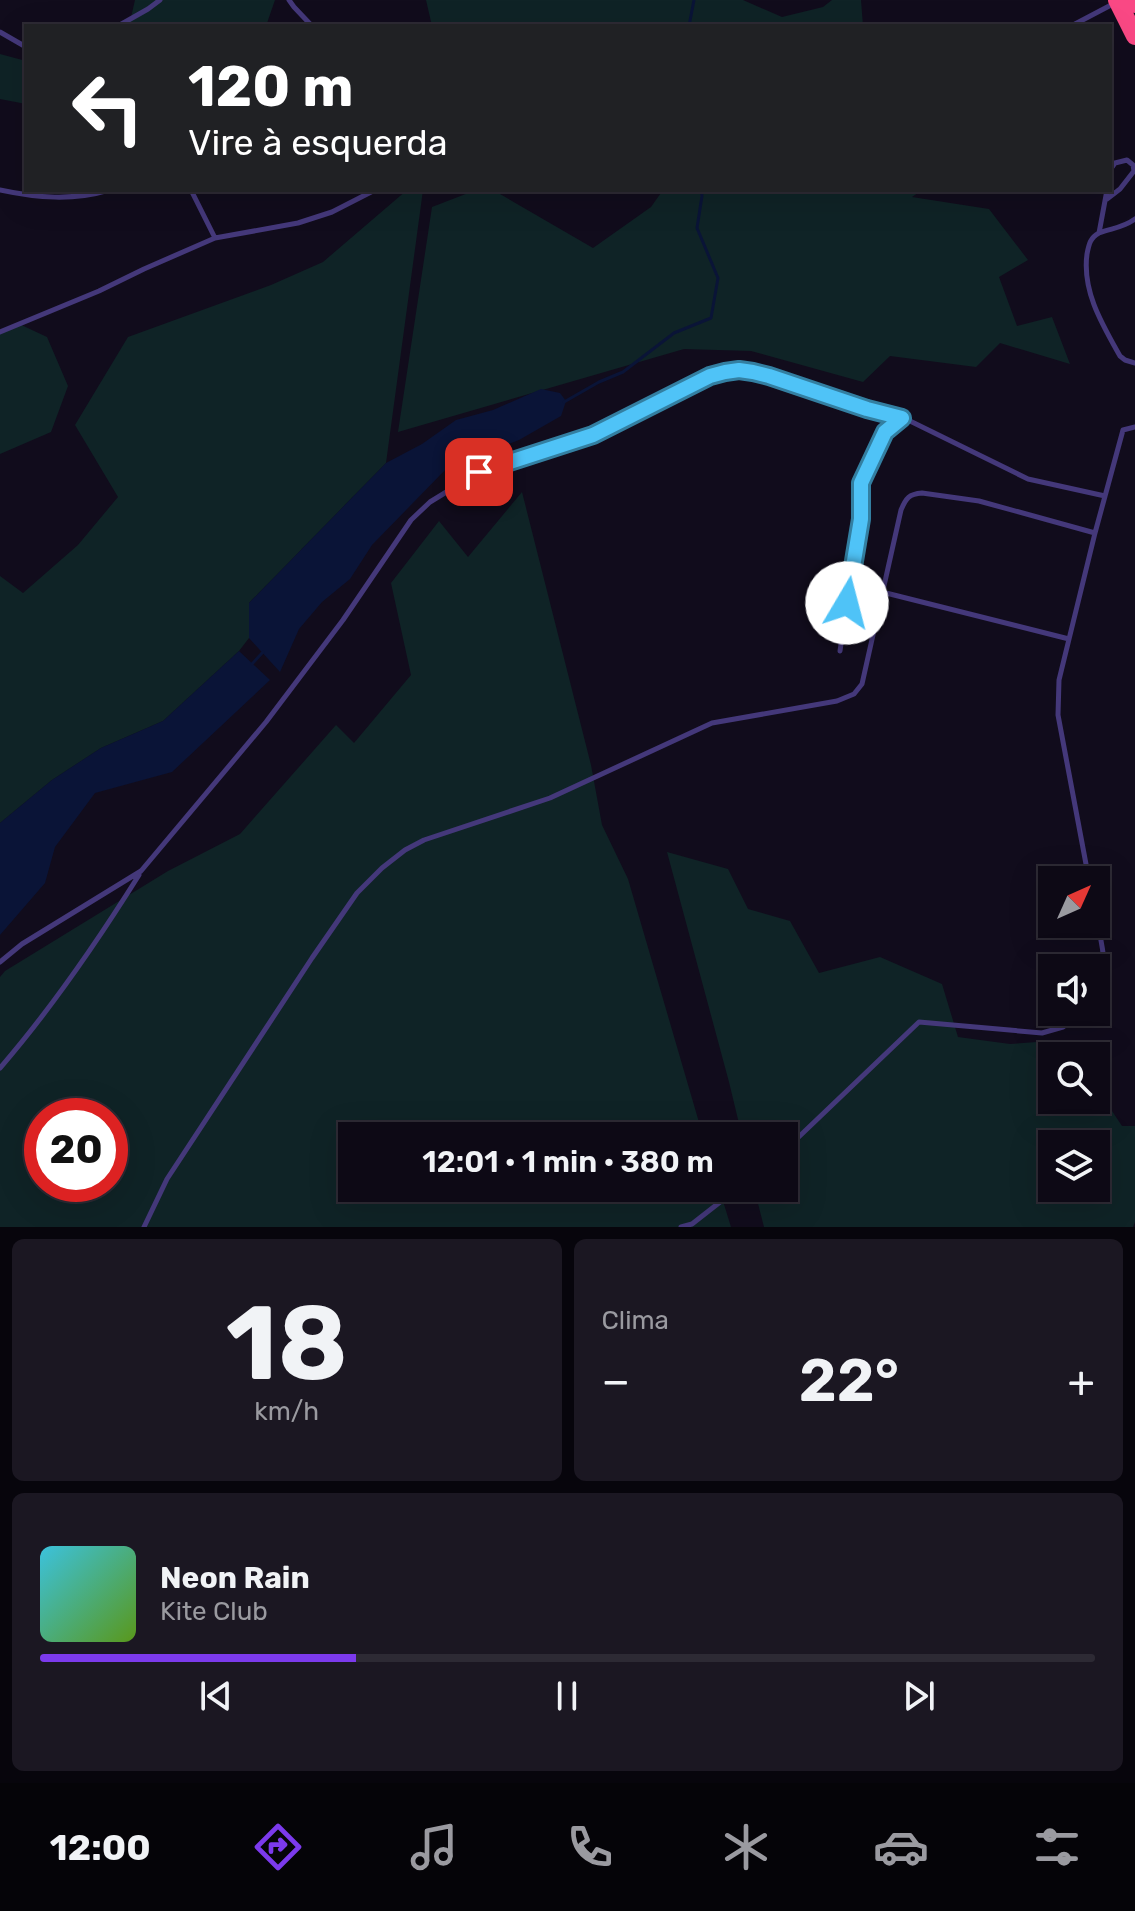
<!DOCTYPE html>
<html lang="pt">
<meta charset="utf-8">
<style>
body{margin:0;font-family:Rubik,sans-serif;background:#1b1722;color:#f1f3f6;height:100vh;display:flex;flex-direction:column;font-size:30px;white-space:nowrap}
*{box-sizing:border-box;margin:0}
p{font-size:26px;color:#9a9aa0}
.icon{flex:none;width:44px;height:44px;fill:none;stroke:currentColor;stroke-width:2;stroke-linecap:round;stroke-linejoin:round}
.map{position:relative;height:1227px;overflow:hidden}
.panel{display:flex;flex-direction:column;gap:12px;padding:12px;background:#07050c;flex:1}
.panel>*{flex:none}
.banner{position:absolute;left:24px;top:24px;width:1088px;height:168px;border-radius:0px;box-shadow:0 8px 32px #0002,0 0 0 2px #2d2a34;background:#202124;color:#fff;overflow:hidden}
.needle{width:52px;rotate:45deg}
.controls{position:absolute;left:1038px;top:866px;display:grid;gap:16px}
.controls a{display:grid;place-items:center;width:72px;height:72px;border-radius:0px;background:#0d0915;box-shadow:0 8px 32px #0002,0 0 0 2px #2d2a34;font-size:40px}
.speed{position:absolute;left:24px;top:1098px;display:flex;gap:16px;font-size:40px;font-weight:700;text-align:center}
.speed>*{display:grid;place-content:center;width:104px;height:104px;border-radius:50%;background:#0d0915;box-shadow:0 8px 32px #0002,0 0 0 2px #2d2a34;line-height:1}
.speed .limit{border:12px solid #d22;background:#fff;color:#111}
.pin{position:absolute;display:grid;place-items:center;width:68px;height:68px;color:#fff;margin:-34px;border-radius:16px;box-shadow:0 4px 12px #0006}
.me{position:absolute;width:88px;margin:-44px;rotate:8deg;stroke-linejoin:round;filter:drop-shadow(0 0 6px #0008)}
.turn{display:flex;align-items:center;gap:28px;height:168px;padding:0 32px;font-size:36px}
.turn .icon{width:104px;height:104px;stroke-width:2.5}
.turn b{display:block;font-size:56px;line-height:68px}
.big{font-size:60px;font-weight:600;line-height:1.1}
.panel .tile{flex:1;display:flex;flex-direction:column;justify-content:center;gap:12px;min-width:0;padding:0 28px;border-radius:12px;background:#1b1722}
.panel .dial{align-items:center;gap:0}
.dial b{font-size:104px;line-height:1}
.song{display:flex;align-items:center;gap:24px}
.cover{width:96px;height:96px;border-radius:12px;background:linear-gradient(135deg,hsl(190 70% 55%),hsl(90 70% 35%))}
.played{height:8px;border-radius:4px;background:linear-gradient(90deg,#7c3aed 30%,#2d2a34 30%)}
.keys{display:flex;justify-content:space-around;direction:ltr}
.heat{display:flex;justify-content:space-between;align-items:center;font-size:44px;direction:ltr}
.panel .tiles{flex:1;display:grid;gap:12px;grid-template-columns:1fr 1fr}
.tile:last-child{grid-column:span 2}
.trip{position:absolute;left:338px;top:1122px;width:460px;height:80px;border-radius:0px;background:#0d0915;box-shadow:0 8px 32px #0002,0 0 0 2px #2d2a34;font-weight:600;line-height:80px;text-align:center}
.tabs{display:flex;height:128px;justify-content:space-around;align-items:center;background:#050408;color:#9a9aa0}
.tabs .icon{width:56px;height:56px}
.tabs .current{color:#7c3aed}
.tabs b{font-size:36px;color:#f1f3f6}
.map>svg:first-child{display:block}
.green{fill:#0f2326;fill-rule:evenodd}
.water{fill:#0a1437}
.lines{fill:none;stroke-linecap:round;stroke-linejoin:round}
.stream{stroke:#0a1437;stroke-width:3}
.lane{stroke:#44387a;stroke-width:5}
.highway{stroke:#f94884;stroke-width:18}
.route-casing{stroke:#337fa1;stroke-width:20}
.route{stroke:#4fc3f7;stroke-width:14}
</style>
<div class="map">
<svg width="1135" height="1227" viewBox="0 0 1135 1227">
<rect width="100%" height="100%" fill="#110c1c"/>
<path class="green" d="M135,0h140l-9,26h-137z
M426,0h317l39,17 41,-10 9,-7h29l2,26h-431z
M0,54l26,7v43l-26,-5z
M407,190h16l-37,273 -137,140v35l-10,13 -76,70 -62,27 -49,32 -52,43v-247l23,17 55,-48 40,-48 -43,-72 53,-88 143,-52 52,-23z
M476,190h17l100,58 58,-41 12,-17h259l-10,7 77,12 39,51 -29,17 18,49 35,-9 18,47 -70,-21 -24,24 -86,-11 -27,26 -112,-31 -67,-2 -286,83 34,-225z
M17,323l30,14 21,49 -17,46 -51,22v-123z
M522,492l69,273 11,60 26,54 75,257h-351v52h367l12,39h-731v-250l5,-6 163,-100 72,-37 96,-109 18,18 57,-68 -20,-92 48,-62 29,36zM42,1116h68v68h-68z
M667,852l61,17 20,40 42,12 29,52 61,-16 62,27 16,53 52,7 55,-4 11,16h-24v44h44v-13l26,39h13v96l-2,5h-369l-10,-39h30v-52h-42l-13,-54zM1052,1144h44v44h-44z"/>
<path class="water" d="M541,389l19,4 6,8 -5,15 -42,24 -72,28 -75,77 -22,34 -28,23 -23,27 -19,43 -31,-34v-35l137,-140 36,-19 34,-24 37,-10z
M239,651l31,29 -98,92 -77,21 -40,54 -10,36 -45,52v-112l52,-43 49,-32 62,-27z"/>
<g class="lines">
<path class="stream" d="M689,26l5,-26
M564,402l35,-20 24,-10 51,-39 37,-15 7,-40 -21,-50 5,-32 -1,-6
M252,664l11,-12"/>
<path class="lane" d="M289,0l5,7 18,19
M1075,24l38,-20
M118,26l30,-17 12,-9
M0,32l26,15
M0,190c37,8 73,11 109,0
M191,190l24,48
M1107,190l-8,43c13,-5 24,-5 36,-14
M1107,199l13,-10 14,-18 -1,-6 -6,-5 -12,3 -5,7
M1099,233c-9,5 -10,11 -12,21 -5,37 15,70 33,102l5,4 10,3
M0,332l99,-41 45,-22 71,-31 83,-15 34,-11 43,-22
M882,592l187,47
M840,651l14,-97 7,-35v-36l24,-51 16,-13
M1089,880l-31,-165 1,-35 36,-147 28,-103 12,-3
M1096,916c5,27 15,54 0,79
M0,962l22,-18 119,-73 125,-149 77,-102 68,-100 19,-18 49,-30 114,-37 117,-59 15,-4 14,-2 30,6 98,33 43,12 118,58 77,17
M0,1068c52,-60 97,-126 139,-193
M784,1151l135,-129 123,11 21,-6 19,-15
M144,1227l23,-48 145,-221 45,-65 25,-25 23,-18 19,-10 126,-42 162,-75 125,-22 17,-7 8,-10 39,-174c5,-12 8,-16 21,-17l57,8 116,32
M681,1227l11,-3 46,-36"/>
<path class="highway" d="M1117,0l18,36
M1133,0l2,4"/>
</g>
<g class="lines">
<defs>
<path id="route" d="M479,472l114,-37 117,-59 15,-4 14,-2 14,2 16,4 98,33 35,9 -17,14 -24,51v36l-14,84"/>
</defs>
<use href="#route" class="route-casing"/>
<use href="#route" class="route"/>
</g>
</svg>
<div class="controls">
<a><svg class="needle" viewBox="-14 -14 28 28"><path d="M0-13l5 13h-10z" fill="#e53935"/><path d="M0 13l5-13h-10z" fill="#9a9aa0"/></svg></a>
<a><svg class="icon" aria-label="sound" viewBox="0 0 24 24"><path d="M4 9h4l5-4v14l-5-4H4zM17 9q2 3 0 6"/></svg></a>
<a><svg class="icon" aria-label="search" viewBox="0 0 24 24"><circle cx="10" cy="10" r="6"/><path d="M15 15l6 6"/></svg></a>
<a><svg class="icon" aria-label="layers" viewBox="0 0 24 24"><path d="M12 4l9 5-9 5-9-5zM3 14l9 5 9-5"/></svg></a>
</div>
<div class="speed"><div class="limit">20</div></div>
<div class="pin" style="left:479px;top:472px;background:#d93025"><svg class="icon" aria-label="arrive" viewBox="0 0 24 24"><path d="M6 21V4h12l-3 4 3 4H6"/></svg></div>
<svg class="me" style="left:847px;top:603px" viewBox="-20 -20 40 40"><circle r="19" fill="#fff"/><path d="M0-13L10 11 0 6-10 11z" fill="#4fc3f7"/></svg>
<div class="trip">12:01 · 1 min · 380 m</div>
<div class="banner">
<div class="turn"><svg class="icon" aria-label="left" viewBox="0 0 24 24"><path d="M17 20v-9H6M10 6l-5 5 5 5"/></svg><div><b>120 m</b>Vire à esquerda</div></div>
</div>
</div>
<section class="panel">
<div class="tiles">
<div class="tile dial"><b>18</b><p>km/h</p></div>
<div class="tile"><p>Clima</p>
<div class="heat"><a>−</a><b class="big">22°</b><a>+</a></div>
</div>
<div class="tile">
<div class="song"><i class="cover"></i><div><b>Neon Rain</b><p>Kite Club</p></div></div>
<div class="played"></div>
<div class="keys"><svg class="icon" aria-label="previous" viewBox="0 0 24 24"><path d="M18 5L8 12l10 7zM5 5v14"/></svg><svg class="icon" aria-label="pause" viewBox="0 0 24 24"><path d="M8 5v14M16 5v14"/></svg><svg class="icon" aria-label="next" viewBox="0 0 24 24"><path d="M6 5l10 7-10 7zM19 5v14"/></svg></div>
</div>
</div>
</section>
<nav class="tabs">
<b>12:00</b>
<svg class="icon current" aria-label="directions" viewBox="0 0 24 24"><path d="M12 3l9 9-9 9-9-9zM9 14v-3h6M13 9l2 2-2 2"/></svg>
<svg class="icon" aria-label="music" viewBox="0 0 24 24"><path d="M9 18V5l10-2v13"/><circle cx="6" cy="18" r="3"/><circle cx="16" cy="16" r="3"/></svg>
<svg class="icon" aria-label="phone" viewBox="0 0 24 24"><path d="M5 4h4l2 5-3 2q2 4 5 5l2-3 5 2v4C11 20 4 13 5 4z"/></svg>
<svg class="icon" aria-label="climate" viewBox="0 0 24 24"><path d="M12 3v18M4 7l16 10M4 17L20 7"/></svg>
<svg class="icon" aria-label="car" viewBox="0 0 24 24"><path d="M5 17H2v-5l4-1 3-4h7l3 4 3 1v5h-3M9 17h6M6 11h13"/><circle cx="7" cy="17" r="2"/><circle cx="17" cy="17" r="2"/></svg>
<svg class="icon" aria-label="filters" viewBox="0 0 24 24"><path d="M4 7h16M4 17h16"/><circle cx="9" cy="7" r="2"/><circle cx="15" cy="17" r="2"/></svg>
</nav>
